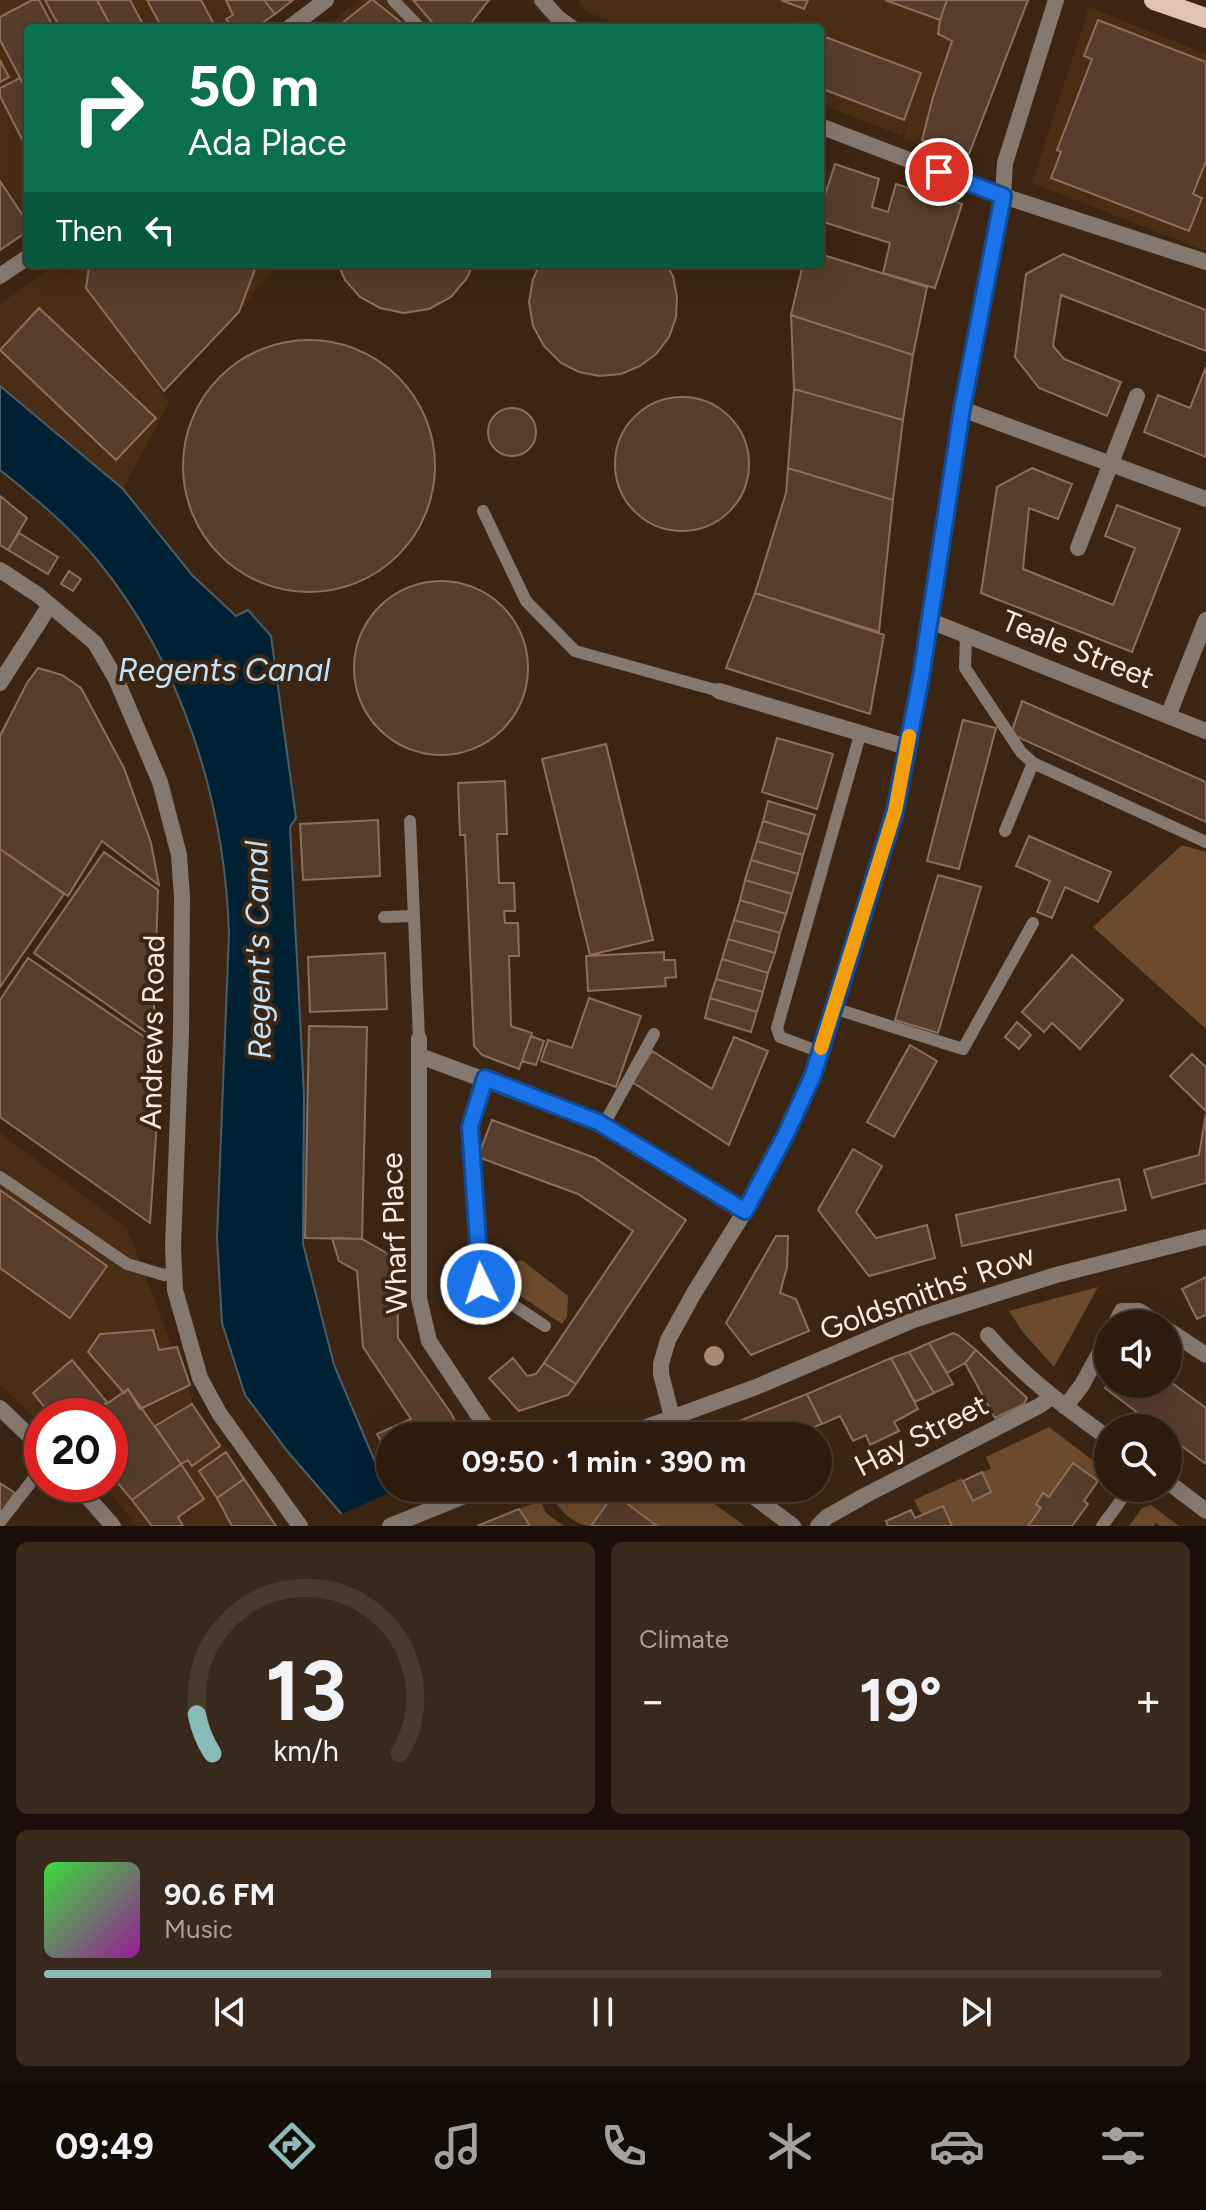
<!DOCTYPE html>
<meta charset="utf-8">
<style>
body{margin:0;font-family:Figtree,sans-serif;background:#39291c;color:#f1f3f6;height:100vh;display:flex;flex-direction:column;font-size:30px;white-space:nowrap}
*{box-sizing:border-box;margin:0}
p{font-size:26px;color:#a7a19e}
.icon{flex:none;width:44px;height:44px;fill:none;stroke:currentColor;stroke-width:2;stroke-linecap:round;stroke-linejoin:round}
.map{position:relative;height:1526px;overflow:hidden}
.details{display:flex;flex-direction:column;gap:16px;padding:16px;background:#190f08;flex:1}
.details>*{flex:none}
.top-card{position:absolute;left:24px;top:24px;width:800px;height:244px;border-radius:8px;box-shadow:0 8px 32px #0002,0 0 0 2px #483a2e;background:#0b6e4f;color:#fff;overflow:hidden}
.fabs{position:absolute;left:1094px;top:1310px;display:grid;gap:16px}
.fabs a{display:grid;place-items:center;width:88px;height:88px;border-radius:50%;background:#2d1c0e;box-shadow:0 8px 32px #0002,0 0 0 2px #483a2e;font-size:40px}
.speed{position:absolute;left:24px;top:1398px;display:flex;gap:16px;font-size:40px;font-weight:700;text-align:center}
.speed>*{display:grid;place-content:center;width:104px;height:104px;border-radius:50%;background:#2d1c0e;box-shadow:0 8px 32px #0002,0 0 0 2px #483a2e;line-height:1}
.speed .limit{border:12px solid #d22;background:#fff;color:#111}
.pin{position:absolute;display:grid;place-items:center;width:68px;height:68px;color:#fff;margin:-34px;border:4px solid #fff;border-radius:50%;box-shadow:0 2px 8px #0007}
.me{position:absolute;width:88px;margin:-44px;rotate:356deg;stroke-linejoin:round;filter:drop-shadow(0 0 6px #0008)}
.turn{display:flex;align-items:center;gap:28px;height:168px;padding:0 32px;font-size:36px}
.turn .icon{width:104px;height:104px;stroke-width:2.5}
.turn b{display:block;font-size:56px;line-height:68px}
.then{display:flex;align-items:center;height:76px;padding:0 32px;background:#0003;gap:16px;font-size:30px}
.big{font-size:60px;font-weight:700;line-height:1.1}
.details .widget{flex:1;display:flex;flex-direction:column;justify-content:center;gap:12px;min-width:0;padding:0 28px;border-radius:12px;background:#39291c}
.details .dial{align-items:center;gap:0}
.dial svg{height:208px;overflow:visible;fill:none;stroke:#483a2e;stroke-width:7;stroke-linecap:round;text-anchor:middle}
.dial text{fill:#f1f3f6;stroke:none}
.song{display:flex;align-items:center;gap:24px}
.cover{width:96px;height:96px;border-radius:12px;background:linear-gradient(135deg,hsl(120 70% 55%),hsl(300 70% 35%))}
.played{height:8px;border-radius:4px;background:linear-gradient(90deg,#8bbbb9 40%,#483a2e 40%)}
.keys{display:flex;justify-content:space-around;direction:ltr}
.heat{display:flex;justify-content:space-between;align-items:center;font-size:44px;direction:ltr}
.details .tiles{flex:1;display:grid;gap:16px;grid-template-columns:1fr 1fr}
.widget:last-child{grid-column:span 2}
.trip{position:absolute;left:376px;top:1422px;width:456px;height:80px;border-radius:40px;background:#2d1c0e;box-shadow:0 8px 32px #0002,0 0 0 2px #483a2e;font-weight:700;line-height:80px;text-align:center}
.tabs{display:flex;height:128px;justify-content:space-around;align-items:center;background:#120b06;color:#a7a19e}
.tabs .icon{width:56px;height:56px}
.tabs .current{color:#8bbbb9}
.tabs b{font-size:36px;color:#f1f3f6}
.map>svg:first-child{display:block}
.built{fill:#492d14}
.green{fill:#6d4a2c}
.water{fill:#002033;stroke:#4b5d67;stroke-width:2}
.pier{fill:#3c2613}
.building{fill:#573d2c;stroke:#8b6f5c;stroke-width:2}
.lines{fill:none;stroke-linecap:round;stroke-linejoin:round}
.lane{stroke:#85786f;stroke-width:12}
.street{stroke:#85786f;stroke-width:16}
.primary{stroke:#dfc4b3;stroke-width:20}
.tree{fill:#a68b74}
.route-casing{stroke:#114b97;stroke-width:20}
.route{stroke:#1a73e8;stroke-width:14}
.slow{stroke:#f59e0b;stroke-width:14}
.labels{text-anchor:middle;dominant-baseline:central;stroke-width:8;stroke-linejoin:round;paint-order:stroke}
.street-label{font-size:30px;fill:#fbebe0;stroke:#3c2613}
.water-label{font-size:32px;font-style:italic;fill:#c2e2fa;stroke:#3c2613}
</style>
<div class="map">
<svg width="1206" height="1526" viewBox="0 0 1206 1526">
<rect width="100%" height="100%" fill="#3c2613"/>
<path class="built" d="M0,0h294l-35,28h-231v191l-28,-42z
M360,0h128l-23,28h-141z
M578,0h452l-63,160 -64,-21 9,-29 -10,26 -82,-32v-76h-192l-40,-15z
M1089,7l117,47v197l-174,-68z
M89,264h188l-38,48 -75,79 -40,-53 45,64 -46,87 -123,-103v-82l50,-35 19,4z
M0,1133l127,95 67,176 85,122h-142l-34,-42h7v-68h-68v9l-42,-40z"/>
<path class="green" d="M1182,845l24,7v177l-113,-102z
M522,1260l46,36 -1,21 -5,7 -59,-40 -6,-18z
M1098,1287l-44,80 -32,-36 -13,-20z
M1049,1427l59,45v16h9l-3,5 -41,-29 -24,33 -6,-3 -7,10 5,4 -13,18h-76l-30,-11 -8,-15 48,-22 11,22 18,-8 -9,-20 9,-3 -5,-12z
M574,1488h118l53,38h-88l-43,-31 -23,31c-15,0 -33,-16 -38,-29z
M541,1501l5,12 18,13h-34l-11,-17z
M1151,1505l28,21h-19l-4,-3 -2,3h-25l13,-18z"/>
<path class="water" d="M0,386l123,103 69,86 44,41 12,-6 23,26 25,182 -6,9 14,267 -1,150 31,121 50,118 27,43h-59l-64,-74 -43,-57 -23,-72 -5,-85 12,-304c-4,-132 -47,-270 -131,-373 -28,-34 -64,-64 -98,-91z"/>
<path class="pier" d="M393,1491l22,35h-69l-8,-10z"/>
<path class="building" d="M32,0h7l15,28h-26v65l-28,-53v-23z
M45,0h52l15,28h-52z
M97,0h33l15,28h-33z
M147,0h54l15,28h-54z
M226,0h38l11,14 -20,14h-22l-7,-9 7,-4z
M264,0h29l-18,14z
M371,0h2l35,28h-72z
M413,0h76l-22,28h-30z
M781,0h27l-4,9z
M885,0h62l-7,20z
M947,0h81l-59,154 -47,-14 11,-43 19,-56 -14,-7 2,-14z
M1098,20l108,42v99l-13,33 9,4 -13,33 -138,-53 10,-26 -4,-2 35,-91 -8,-3z
M820,35l101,38 -17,47 -84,-32z
M0,60l9,17 -9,5z
M20,78l8,15v58l-28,-55v-8z
M835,164l44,15 -7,28 16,5 8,-28 66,20 -27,84 -52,-15 7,-30 -70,-22v-10z
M0,181l28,42v8l-28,19z
M820,254l107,33 -14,68 -122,-40 12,-51h17z
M1063,254l143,56v41l-145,-56 -8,51 11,13 57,23 -14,34 -68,-28 -24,-31 11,-83z
M94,264h163l-18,48 -75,79 -78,-103 3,-21z
M338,264h135l-6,14 -16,19 -22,12 -25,4 -24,-5 -20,-11 -15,-17z
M540,264h126l7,12 4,21 -1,20 -7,20 -13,17 -16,12 -19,8 -21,2 -21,-4 -18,-9 -17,-17 -11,-20 -4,-24 4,-23z
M39,308l117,110 -40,42 -116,-110z
M791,315l122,40 -10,65 -109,-31z
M183 466a126 126 0 1 1 252 0a126 126 0 1 1-252 0Z
M1206,367v90l-62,-25 14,-37 32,13z
M794,389l109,31 -10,80 -105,-32z
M615 464a67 67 0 1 1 134 0a67 67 0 1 1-134 0Z
M488 432a24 24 0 1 1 48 0a24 24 0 1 1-48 0Z
M788,468l105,32 -14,132 -124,-39 31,-100z
M1032,468l40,16 -14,35 -29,-11 -6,61 90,36 22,-57 -30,-12 12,-31 63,24 -48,123 -151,-59 16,-106z
M0,496l27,22 -19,32 -8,-5z
M19,533l39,24 -10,17 -40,-24z
M69,571l12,8 -8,12 -12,-7z
M354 668a87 87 0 1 1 174 0a87 87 0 1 1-174 0Z
M755,593l129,42 -14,79 -144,-46z
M38,668l24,7 19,13 43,80 27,75 8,42 -57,-44 -34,55 -68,-47v-113l27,-53z
M1022,701l184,81v40l-195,-88z
M963,720l33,8 -37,141 -32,-8z
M777,738l56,16 -16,55 -55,-17z
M606,744l47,196 -63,15 -48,-196z
M505,781l2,53h-10l2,49h15l1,28h-11l1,12h13l1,33h-10l2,70 21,7 -13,36 -37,-14 -8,-9 -9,-211h-5l-2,-52z
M768,801l47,14 -6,20 -46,-14z
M378,820l2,56 -77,4 -3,-56z
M763,821l46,14 -6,20 -46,-14z
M1029,836l82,36 -13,30 -33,-15 -13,31 -15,-6 13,-31 -34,-15z
M757,841l46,14 -5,19 -47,-14z
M0,849l64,45 -64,93z
M104,852l54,38 -5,147 -119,-84z
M751,860l47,14 -6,20 -47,-14z
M938,875l43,12 -43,146 -43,-13z
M745,880l47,14 -6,20 -46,-14z
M740,900l46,14 -6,19 -46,-13z
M734,920l46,13 -5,20 -47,-14z
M728,939l47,14 -7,20 -46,-14z
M664,952v8h11l1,17 -11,1 1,8 -78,5 -2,-35z
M385,953l2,56 -77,3 -2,-55z
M1072,955l51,45 -43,49 -28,-26 -8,9 -22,-20z
M28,958l134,91 -12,174 -150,-106v-117z
M722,959l46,14 -5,19 -47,-13z
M716,979l47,13 -6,20 -47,-14z
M589,998l52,18 -25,71 -75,-26 7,-21 24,8z
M710,998l47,14 -6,20 -46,-14z
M1017,1022l14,13 -12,14 -14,-12z
M309,1026l58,1 -5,212 -57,-1z
M531,1036l13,5 -8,24 -14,-4z
M734,1037l34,14 -39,94 -97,-63 20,-31 60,38z
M910,1045l27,16 -43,76 -27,-15z
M1192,1054l14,13v44l-36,-35z
M1206,1114v69l-54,15 -8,-28 55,-15z
M492,1120l103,38 91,62 -110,164 -32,-21 89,-132 -55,-37 -100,-37z
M853,1149l29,17 -26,46 20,26 51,-13 8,33 -66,18 -51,-66z
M1119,1179l7,31 -164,36 -6,-31z
M0,1190l107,76 -37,52 -70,-50z
M776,1236h12l-1,31 -7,26 16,6 13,32 -58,24 -25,-32z
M332,1238l30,1 35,20 1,79 53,75 12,23h-73v22l-13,-24 34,-15 -48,-72 -6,-76 -18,-10z
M1206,1277v38l-9,4 -15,-30z
M153,1330l6,20 18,-3 13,38 -50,24 -12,-20 -4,4 -36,-41 12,-18z
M953,1333l5,2 18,15 -11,13 -18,10 -18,-30z
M929,1343l24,41 -19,9 -25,-41z
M976,1350l51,48 -3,6 -29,14 -30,-55z
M909,1352l25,41 -19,9 -24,-44z
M513,1358l14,18 9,-2 8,-11 32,21 -8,11 -49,16 -30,-33z
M891,1358l27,51 -24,13 5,9 -29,14 -4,-10 -13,6 -13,-25 -18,8 -15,-30z
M72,1360l35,42 -17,14h-38l-19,-23z
M1168,1380l38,28v56l-38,-28v-8h-10l-53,-40 3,-5 60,1z
M128,1389l53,75 -49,36 -22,-26v-58h-20z
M807,1394l15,30 -19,7 -3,-5 -10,4 3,6h-60l-4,-11z
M192,1404l28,42 -28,20 -4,-6 -7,4 -26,-38z
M226,1452l18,27 -27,19 -18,-27z
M1073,1463l25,18 -14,20 4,3 -16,22h-44l13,-18 -5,-4 7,-11 6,4z
M181,1464l23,35 -26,18 5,9h-31l-20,-26z
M982,1472l9,20 -18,9 -10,-20z
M244,1479l32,47h-44l-15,-28z
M0,1483l15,10 -15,21z
M614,1494l43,32h-66z
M943,1506l9,20h-64l-2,-5 25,-11 4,8z
M519,1509l11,17h-53z"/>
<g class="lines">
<path class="lane" d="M393,0l27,28
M483,511l43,90 49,50 144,40
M966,633l-1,35 56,84 12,11 173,79
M410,821l9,218
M1005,831l28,-68
M384,917l30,-1
M833,1008l130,41 70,-126
M820,1052l-40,-15 -3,-9 83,-293
M485,1078l-15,49 11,157 64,42
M603,1126l51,-92
M0,1177l127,87 37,11 10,-2
M0,1522l42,-54
M1102,1526l28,-38"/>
<path class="street" d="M542,0l16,18 14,10
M289,28l37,-28
M820,126l183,70 203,66
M0,276l28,-19
M962,409l244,90
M1078,548l59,-152
M0,570l38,25 57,48 21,36 44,103 19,73 3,42 -1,136 -8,214 2,43 25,88 19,35 81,113
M928,620l278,111
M0,683l50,-78
M719,691l188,56
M1168,716l38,-96
M419,1039v259l10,43 63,95
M420,1056l178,66 147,89
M1115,1324l7,-13h17l20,13
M1168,1330l38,25
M988,1335c35,41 77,72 120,103
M1065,1407l17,-22 26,-48
M0,1408l42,40
M622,1436l134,-49 160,-68 140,-44 150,-38
M682,1436l-10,-19 -11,-43v-10l7,-24 26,-47 51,-82 41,-77 27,-59 82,-264 26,-134 41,-268 41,-213 2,-33 51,-163
M1168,1482l38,29
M76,1484l37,42
M742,1488l51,38
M390,1526l94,-38
M818,1526l9,-9 39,-22 173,-89 13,-9"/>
<path class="primary" d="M1154,0l52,18"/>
</g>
<circle class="tree" cx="714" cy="1356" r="10"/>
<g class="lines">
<defs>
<path id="route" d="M481,1284l-11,-157 15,-49 113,44 147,89 41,-77 27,-59 82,-264 26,-134 41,-268 41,-213 -64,-24"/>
</defs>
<use href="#route" class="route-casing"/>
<use href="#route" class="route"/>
<path class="slow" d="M821,1048l74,-237 14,-75"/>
</g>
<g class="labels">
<g class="street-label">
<text transform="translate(1078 649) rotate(22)">Teale Street</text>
<text transform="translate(152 1032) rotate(-89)">Andrews Road</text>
<text transform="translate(394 1233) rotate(-92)">Wharf Place</text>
<text transform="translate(927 1292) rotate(-20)">Goldsmiths' Row</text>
<text transform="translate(921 1435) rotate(-27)">Hay Street</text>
</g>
<g class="water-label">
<text x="224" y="670">Regents Canal</text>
<text transform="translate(258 950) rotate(-91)">Regent's Canal</text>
</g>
</g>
</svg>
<div class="fabs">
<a><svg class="icon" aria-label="sound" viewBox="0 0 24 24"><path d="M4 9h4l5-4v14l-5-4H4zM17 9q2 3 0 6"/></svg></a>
<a><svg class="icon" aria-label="search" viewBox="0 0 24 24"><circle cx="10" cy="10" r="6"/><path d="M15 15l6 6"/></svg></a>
</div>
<div class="speed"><div class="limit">20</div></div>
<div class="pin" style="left:939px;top:172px;background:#d93025"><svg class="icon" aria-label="arrive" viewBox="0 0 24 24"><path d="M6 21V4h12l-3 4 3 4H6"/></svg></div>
<svg class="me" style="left:481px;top:1284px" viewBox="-20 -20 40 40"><circle r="17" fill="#1a73e8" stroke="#fff" stroke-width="3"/><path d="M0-11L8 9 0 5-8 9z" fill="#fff"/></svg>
<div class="trip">09:50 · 1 min · 390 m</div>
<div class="top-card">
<div class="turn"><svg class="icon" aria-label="right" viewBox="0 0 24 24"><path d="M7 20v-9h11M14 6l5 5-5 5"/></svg><div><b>50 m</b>Ada Place</div></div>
<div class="then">Then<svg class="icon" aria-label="left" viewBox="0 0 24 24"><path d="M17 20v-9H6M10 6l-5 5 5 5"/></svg></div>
</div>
</div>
<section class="details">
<div class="tiles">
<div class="widget dial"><svg viewBox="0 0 100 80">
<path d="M14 69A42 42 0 1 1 86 69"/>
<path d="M14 69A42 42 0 0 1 8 54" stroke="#8bbbb9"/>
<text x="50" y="56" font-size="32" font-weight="700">13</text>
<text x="50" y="72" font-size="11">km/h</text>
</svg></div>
<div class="widget"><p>Climate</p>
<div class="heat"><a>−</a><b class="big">19°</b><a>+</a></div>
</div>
<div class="widget">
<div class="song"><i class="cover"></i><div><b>90.6 FM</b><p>Music</p></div></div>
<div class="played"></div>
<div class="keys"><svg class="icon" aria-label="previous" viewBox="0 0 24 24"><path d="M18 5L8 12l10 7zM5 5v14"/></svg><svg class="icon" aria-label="pause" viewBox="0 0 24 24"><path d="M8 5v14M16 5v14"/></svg><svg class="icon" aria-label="next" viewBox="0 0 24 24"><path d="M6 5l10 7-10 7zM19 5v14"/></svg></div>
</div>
</div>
</section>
<nav class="tabs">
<b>09:49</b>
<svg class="icon current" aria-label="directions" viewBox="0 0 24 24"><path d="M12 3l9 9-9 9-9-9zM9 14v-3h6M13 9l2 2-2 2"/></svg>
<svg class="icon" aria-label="music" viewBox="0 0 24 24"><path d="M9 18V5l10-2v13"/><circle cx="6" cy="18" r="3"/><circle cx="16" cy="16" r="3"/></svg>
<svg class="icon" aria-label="phone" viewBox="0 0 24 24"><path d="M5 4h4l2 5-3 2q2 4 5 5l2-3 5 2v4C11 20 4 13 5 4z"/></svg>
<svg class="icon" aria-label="climate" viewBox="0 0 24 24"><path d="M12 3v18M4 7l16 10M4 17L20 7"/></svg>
<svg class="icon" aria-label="car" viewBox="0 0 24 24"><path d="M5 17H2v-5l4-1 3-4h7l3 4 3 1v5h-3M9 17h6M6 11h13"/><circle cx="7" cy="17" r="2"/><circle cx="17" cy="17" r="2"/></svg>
<svg class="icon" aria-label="filters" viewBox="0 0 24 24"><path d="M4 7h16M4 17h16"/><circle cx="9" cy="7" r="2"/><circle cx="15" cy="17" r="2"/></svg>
</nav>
